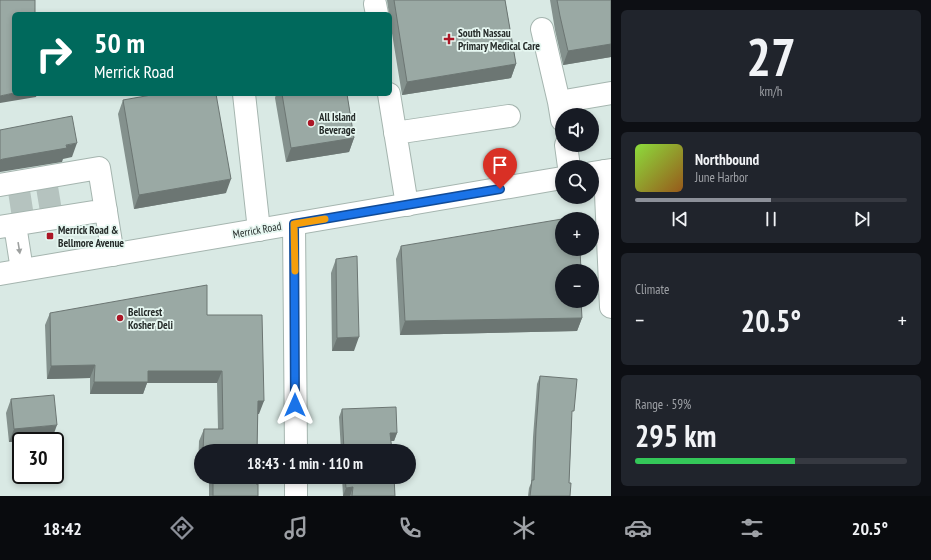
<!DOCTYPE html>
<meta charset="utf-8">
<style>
body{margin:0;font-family:"PT Sans Narrow",sans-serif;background:#20242c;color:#f1f3f6;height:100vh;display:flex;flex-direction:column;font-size:15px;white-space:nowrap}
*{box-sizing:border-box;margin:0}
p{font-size:13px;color:#9ea1a6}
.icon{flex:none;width:22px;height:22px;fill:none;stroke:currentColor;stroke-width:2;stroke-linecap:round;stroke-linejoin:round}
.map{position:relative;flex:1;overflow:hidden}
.side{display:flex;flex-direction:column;gap:10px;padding:10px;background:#0d0f14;width:320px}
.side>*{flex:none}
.guide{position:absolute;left:12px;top:12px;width:380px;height:84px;border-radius:6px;box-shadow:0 2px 6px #0003;background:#00695c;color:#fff;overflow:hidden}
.buttons{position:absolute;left:555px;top:108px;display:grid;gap:8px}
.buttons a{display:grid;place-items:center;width:44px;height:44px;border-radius:50%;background:#171b24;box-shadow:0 2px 6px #0003;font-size:20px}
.speed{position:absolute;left:12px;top:432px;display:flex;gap:8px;font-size:20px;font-weight:700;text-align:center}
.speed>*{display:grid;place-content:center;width:52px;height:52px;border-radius:50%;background:#171b24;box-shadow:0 2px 6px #0003;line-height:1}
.speed .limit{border:2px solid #111;border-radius:6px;background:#fff;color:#111}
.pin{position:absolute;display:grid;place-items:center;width:34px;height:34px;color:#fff;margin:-41px -17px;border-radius:50% 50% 50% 0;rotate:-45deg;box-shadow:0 0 4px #0007}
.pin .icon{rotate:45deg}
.me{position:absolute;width:44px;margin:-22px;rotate:0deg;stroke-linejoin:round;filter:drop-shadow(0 0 3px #0008)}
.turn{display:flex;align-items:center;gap:14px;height:84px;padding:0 16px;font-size:18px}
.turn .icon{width:52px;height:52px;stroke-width:2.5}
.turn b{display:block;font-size:28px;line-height:34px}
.big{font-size:30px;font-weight:700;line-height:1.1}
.side .card{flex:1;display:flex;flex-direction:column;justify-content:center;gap:6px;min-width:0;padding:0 14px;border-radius:6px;background:#20242c}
.side .dial{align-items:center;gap:0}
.dial b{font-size:52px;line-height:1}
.song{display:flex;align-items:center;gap:12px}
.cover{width:48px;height:48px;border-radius:6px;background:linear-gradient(135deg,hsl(90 70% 55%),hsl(30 70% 35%))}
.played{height:4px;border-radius:2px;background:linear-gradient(90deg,#8c9099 50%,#363941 50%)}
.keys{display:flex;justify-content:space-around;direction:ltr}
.heat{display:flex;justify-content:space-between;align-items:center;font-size:22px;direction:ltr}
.charge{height:6px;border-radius:3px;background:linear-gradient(90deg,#34c759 59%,#363941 0)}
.trip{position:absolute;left:194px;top:444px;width:222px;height:40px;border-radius:20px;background:#171b24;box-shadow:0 2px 6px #0003;font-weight:700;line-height:40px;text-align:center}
.tabs{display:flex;height:64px;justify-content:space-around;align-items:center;background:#090b0e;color:#9ea1a6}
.tabs .icon{width:28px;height:28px}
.tabs .current{color:#8c9099}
.tabs b{font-size:18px;color:#f1f3f6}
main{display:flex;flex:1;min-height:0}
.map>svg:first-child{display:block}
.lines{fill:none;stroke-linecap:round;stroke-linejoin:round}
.minor-tunnel{stroke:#b5c3bf;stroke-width:22;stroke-dasharray:22 11;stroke-linecap:butt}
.minor-casing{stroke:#a5b5af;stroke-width:24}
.major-casing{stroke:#a5b5af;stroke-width:24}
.minor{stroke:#fff;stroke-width:22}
.major{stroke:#fff;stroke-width:22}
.wall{fill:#84918d}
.shaded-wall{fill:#6c7673}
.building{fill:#9aa9a4;stroke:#6c7673}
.oneway{fill:#9da09f}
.route-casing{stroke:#114b97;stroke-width:10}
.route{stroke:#1a73e8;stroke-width:7}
.slow{stroke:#f59e0b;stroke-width:7}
.poi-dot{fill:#ab1626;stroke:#e6f7f1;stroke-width:1.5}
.labels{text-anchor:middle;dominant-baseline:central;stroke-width:3.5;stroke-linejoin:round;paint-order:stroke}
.poi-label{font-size:11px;font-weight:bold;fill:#262c2a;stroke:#e6f7f1;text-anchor:start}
.street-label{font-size:11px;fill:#262c2a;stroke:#e6f7f1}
</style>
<main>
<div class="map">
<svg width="611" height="496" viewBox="0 0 611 496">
<rect width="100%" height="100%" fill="#d9e9e4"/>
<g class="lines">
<path class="minor-tunnel" d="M47,187l4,24
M19,191l4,26"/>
<defs>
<path id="minor" d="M375,4l2,10
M542,29l17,73 3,18
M244,94l15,136
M389,94l18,111
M559,102l52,-9
M395,133l114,-17
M566,145l3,22
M605,171l6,136
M0,185l99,-17 14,87
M294,224l2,227
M15,225l7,45
M0,227l106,-17
M296,477v19"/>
<path id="major" d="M592,173l19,-3
M0,274l562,-96"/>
</defs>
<use href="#minor" class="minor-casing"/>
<use href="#major" class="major-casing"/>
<use href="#minor" class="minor"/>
<use href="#major" class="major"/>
</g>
<path class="wall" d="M387,0h118l11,64 -5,14 -109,17 -12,-74v-7h-1z
M550,0h61v57l-48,8 -8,-35z
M276,94h71l7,44 -5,14 -63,10 -11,-64z
M123,100l103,93 -92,16 -16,-95z
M401,246l181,72 -5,13 -177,4 -4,-76z
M336,259l18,92h-22l-1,-78z
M50,313l157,2 52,99h-1l-1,37h-56v19h-3l1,-29 5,-12h14l-1,-46h-70l-4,11h-53v-16l-43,1 -2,-54z
M540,376l32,42 -3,65 1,13h-42l1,-8 2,-5 2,-46 4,-53z
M11,399l41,40 -43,3 -3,-29z
M342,409l55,24 -3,8h-3l1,10h-51l-2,-34z
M209,477h47v7l2,12h-49z
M342,477h52l1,19h-52z"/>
<path class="shaded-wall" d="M611,44v13l-48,8 5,-14z
M516,64l-5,14 -109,17 5,-13z
M14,93v1h23l-1,3 -36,6v-7z
M354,138l-5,14 -63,10 5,-14z
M77,143l-5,14 -9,2 -1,3 -62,10v-12l3,-1z
M231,179l-5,14 -92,16 5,-14z
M582,318l-5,13 -177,4 5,-14z
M359,337l-5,14h-22l5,-13z
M95,365l-5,13 -43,1 4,-13z
M148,371h74l-5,12h-70l-4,11h-53l4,-12z
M258,401h6l-5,13h-5z
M57,425l-5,14 -43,3 5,-13z
M390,433h7l-3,8h-7z
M201,463v7h-3z
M353,487l-3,9h-7l3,-8z"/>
<path class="building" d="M0,0h35v14h-21v79l-14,3z
M394,0h111l11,64 -109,18z
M557,0h54v44l-43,7 -8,-35z
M157,94h59l15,85 -92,16 -16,-95z
M282,94h65l7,44 -63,10z
M72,116l5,27 -11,2 1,3 -64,11 -3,1v-30z
M580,216v3h-18v30h18l1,22h-19v30h19l1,17 -177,3 -4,-75z
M357,256l2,81 -22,1 -1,-79z
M207,285v30h55l2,86h-6l-1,50h-54l1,-22h19l-1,-58h-74v11h-54l1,-17 -44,1 -1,-53z
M540,376l37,3 -3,32h-2l-3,72h2l-1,13h-40l2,-16h2l2,-51z
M54,395l3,30 -43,4 -3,-30z
M396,407l1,26h-7l2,18h-48l-2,-42z
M213,477h43v7h2v12h-45z
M345,477h49l1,19h-43l1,-9 -7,1z"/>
<defs><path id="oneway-solid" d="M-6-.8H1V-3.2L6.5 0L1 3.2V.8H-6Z"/></defs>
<use class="oneway" href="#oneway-solid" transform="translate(19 248) rotate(81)"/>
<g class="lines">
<defs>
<path id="route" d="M295,405l-1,-181 206,-35"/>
</defs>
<use href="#route" class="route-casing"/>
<use href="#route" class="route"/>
<path class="slow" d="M295,271l-1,-47 31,-5"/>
</g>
<g class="poi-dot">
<path d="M447 33h4v4h4v4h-4v4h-4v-4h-4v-4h4z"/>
<circle cx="311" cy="123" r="4"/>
<rect x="46" y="232" width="8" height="8" rx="2"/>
<circle cx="120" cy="318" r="4"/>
</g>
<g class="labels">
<g class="poi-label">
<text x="458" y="33">South Nassau<tspan x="458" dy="13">Primary Medical Care</tspan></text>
<text x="319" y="117">All Island<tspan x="319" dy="13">Beverage</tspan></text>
<text x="58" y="230">Merrick Road &amp;<tspan x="58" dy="13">Bellmore Avenue</tspan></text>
<text x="128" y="312">Bellcrest<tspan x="128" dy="13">Kosher Deli</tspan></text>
</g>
<g class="street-label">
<text transform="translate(257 230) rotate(-10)">Merrick Road</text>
</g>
</g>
</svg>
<div class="buttons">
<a><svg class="icon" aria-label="sound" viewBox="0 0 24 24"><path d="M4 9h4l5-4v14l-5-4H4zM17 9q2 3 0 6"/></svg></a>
<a><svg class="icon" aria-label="search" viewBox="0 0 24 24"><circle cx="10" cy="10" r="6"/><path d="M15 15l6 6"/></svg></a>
<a>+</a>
<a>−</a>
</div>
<div class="speed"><div class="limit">30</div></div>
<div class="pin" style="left:500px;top:189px;background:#d93025"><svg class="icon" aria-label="arrive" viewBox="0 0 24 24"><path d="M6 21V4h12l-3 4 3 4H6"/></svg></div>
<svg class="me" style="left:295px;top:405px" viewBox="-20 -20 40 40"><path d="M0-17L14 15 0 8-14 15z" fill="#1a73e8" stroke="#fff" stroke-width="4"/></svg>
<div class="trip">18:43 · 1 min · 110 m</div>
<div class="guide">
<div class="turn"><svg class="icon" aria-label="right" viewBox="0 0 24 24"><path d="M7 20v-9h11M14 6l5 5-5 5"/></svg><div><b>50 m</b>Merrick Road</div></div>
</div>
</div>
<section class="side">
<div class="card dial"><b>27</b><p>km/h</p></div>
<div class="card">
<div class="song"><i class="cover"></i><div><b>Northbound</b><p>June Harbor</p></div></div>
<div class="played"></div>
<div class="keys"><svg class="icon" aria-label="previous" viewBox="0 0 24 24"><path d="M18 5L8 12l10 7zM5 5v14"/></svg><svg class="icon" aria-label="pause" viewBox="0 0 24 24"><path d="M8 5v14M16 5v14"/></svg><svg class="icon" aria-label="next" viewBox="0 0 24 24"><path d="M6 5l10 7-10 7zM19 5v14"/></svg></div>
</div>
<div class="card"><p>Climate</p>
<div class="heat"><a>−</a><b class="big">20.5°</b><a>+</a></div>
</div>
<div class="card"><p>Range · 59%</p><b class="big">295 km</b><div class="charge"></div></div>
</section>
</main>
<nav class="tabs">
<b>18:42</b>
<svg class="icon current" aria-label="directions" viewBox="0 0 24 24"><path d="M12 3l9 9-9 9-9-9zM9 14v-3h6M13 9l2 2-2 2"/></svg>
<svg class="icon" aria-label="music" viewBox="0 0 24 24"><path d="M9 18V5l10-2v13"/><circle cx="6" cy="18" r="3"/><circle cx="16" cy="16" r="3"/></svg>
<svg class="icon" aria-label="phone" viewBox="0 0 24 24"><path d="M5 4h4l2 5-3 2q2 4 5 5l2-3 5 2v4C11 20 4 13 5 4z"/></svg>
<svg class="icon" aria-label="climate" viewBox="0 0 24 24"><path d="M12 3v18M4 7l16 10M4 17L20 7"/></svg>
<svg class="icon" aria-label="car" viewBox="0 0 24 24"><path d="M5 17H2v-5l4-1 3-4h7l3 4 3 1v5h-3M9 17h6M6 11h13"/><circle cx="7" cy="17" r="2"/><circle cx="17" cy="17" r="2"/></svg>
<svg class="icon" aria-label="filters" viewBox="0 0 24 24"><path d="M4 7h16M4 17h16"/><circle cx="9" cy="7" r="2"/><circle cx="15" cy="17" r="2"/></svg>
<b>20.5°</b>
</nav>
